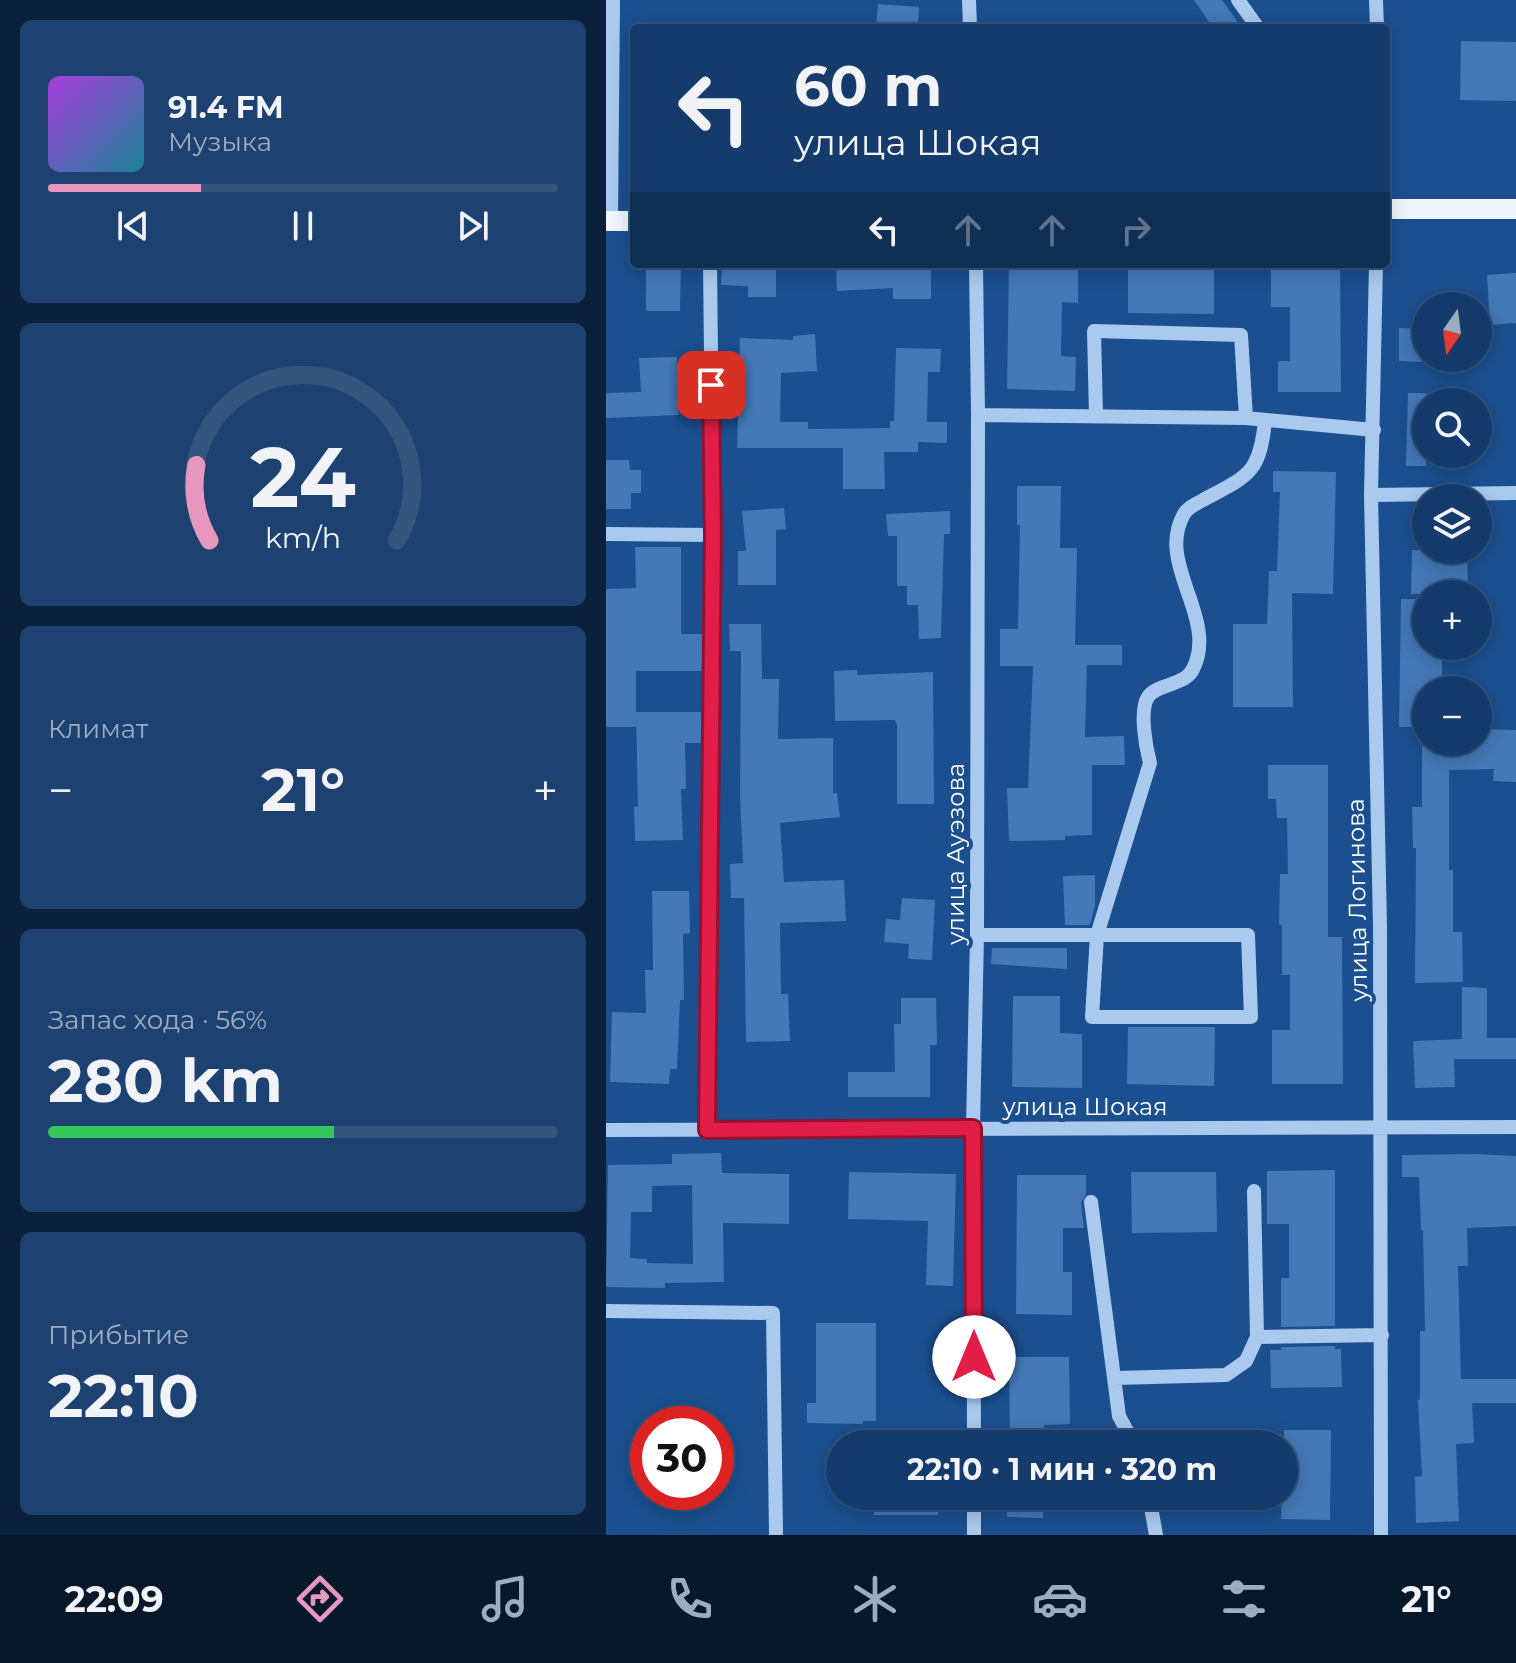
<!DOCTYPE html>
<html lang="ru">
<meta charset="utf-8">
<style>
body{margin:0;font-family:Montserrat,sans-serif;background:#1d4271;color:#f1f3f6;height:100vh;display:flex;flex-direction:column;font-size:30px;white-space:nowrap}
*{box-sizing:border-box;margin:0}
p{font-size:26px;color:#9dadc1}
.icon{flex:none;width:44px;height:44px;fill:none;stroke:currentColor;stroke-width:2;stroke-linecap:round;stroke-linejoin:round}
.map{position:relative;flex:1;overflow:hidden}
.details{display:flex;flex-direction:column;gap:20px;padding:20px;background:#0b203b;width:606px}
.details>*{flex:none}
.top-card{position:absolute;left:24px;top:24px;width:760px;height:244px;border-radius:8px;box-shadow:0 4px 20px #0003,0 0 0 2px #33557e;background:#143b6b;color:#f1f3f6;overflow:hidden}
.needle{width:52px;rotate:194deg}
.fabs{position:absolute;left:806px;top:292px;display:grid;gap:16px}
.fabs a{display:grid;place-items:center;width:80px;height:80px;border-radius:50%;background:#143b6b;box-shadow:0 4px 20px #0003,0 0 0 2px #33557e;font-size:40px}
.speed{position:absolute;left:24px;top:1406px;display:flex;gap:16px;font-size:40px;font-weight:700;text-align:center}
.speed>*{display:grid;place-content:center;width:104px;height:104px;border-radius:50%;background:#143b6b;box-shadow:0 4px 20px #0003,0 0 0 2px #33557e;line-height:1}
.speed .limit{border:12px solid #d22;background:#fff;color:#111}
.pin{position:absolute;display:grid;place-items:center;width:68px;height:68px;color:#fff;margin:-34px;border-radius:16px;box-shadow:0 4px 12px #0006}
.me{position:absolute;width:88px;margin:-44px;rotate:0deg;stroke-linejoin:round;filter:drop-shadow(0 0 6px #0008)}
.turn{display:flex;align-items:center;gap:28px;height:168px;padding:0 32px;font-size:36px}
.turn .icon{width:104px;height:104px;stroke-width:2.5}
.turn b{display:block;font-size:56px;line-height:68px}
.lanes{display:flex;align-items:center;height:76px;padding:0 32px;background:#0003;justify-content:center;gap:40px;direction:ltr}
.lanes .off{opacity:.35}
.big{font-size:60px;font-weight:700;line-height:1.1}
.details .tile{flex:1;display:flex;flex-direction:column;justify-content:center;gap:12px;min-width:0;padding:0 28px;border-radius:12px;background:#1d4271}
.details .dial{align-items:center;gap:0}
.dial svg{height:208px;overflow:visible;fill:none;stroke:#33557e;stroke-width:7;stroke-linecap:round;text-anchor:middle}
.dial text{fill:#f1f3f6;stroke:none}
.song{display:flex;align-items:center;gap:24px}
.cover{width:96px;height:96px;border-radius:12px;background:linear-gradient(135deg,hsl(280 70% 55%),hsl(190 70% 35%))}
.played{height:8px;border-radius:4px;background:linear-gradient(90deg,#e797bd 30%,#33557e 30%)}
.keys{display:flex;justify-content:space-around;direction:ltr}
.heat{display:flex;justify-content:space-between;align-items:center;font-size:44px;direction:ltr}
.charge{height:12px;border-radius:6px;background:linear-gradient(90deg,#34c759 56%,#33557e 0)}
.trip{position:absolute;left:220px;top:1430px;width:472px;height:80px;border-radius:40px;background:#143b6b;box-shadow:0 4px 20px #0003,0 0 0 2px #33557e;font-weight:700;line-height:80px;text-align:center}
.dock{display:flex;height:128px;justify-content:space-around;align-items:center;background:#08182b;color:#9dadc1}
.dock .icon{width:56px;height:56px}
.dock .current{color:#e797bd}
.dock b{font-size:36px;color:#f1f3f6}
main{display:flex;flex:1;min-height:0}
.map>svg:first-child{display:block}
.building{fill:#4478b7;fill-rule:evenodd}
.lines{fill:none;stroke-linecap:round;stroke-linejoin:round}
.minor{stroke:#a9c9ee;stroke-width:14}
.major{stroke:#f0f6ff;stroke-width:20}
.route-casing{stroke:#92132f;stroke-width:20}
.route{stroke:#e11d48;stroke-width:14}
.labels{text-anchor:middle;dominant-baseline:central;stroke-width:8;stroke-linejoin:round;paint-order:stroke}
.street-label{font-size:24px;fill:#fff;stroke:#1b4f8f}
</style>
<main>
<section class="details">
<div class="tile">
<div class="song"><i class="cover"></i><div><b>91.4 FM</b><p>Музыка</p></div></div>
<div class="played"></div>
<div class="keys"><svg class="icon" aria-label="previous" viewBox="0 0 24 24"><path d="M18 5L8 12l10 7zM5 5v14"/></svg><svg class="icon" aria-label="pause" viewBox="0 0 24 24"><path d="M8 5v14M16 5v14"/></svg><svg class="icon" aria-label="next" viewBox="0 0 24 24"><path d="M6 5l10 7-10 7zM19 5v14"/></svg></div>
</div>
<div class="tile dial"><svg viewBox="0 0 100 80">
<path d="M14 69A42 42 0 1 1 86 69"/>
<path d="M14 69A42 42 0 0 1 9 40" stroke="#e797bd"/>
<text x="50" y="56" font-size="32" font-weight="700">24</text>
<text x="50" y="72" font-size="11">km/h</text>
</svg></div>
<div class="tile"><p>Климат</p>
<div class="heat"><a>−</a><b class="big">21°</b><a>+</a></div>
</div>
<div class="tile"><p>Запас хода · 56%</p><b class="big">280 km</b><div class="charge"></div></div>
<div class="tile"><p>Прибытие</p><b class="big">22:10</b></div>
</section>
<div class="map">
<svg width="910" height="1535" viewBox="0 0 910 1535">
<rect width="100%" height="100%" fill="#1b4f8f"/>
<path class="building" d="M588,0h28l20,28h-29z
M272,4l41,3 -1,21h-42z
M855,41l55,1v59l-56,-1z
M40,264h35l-1,47h-34z
M170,264v33h-28v-11l-27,-1 1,-19z
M230,264h95v35h-38v-11l-56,3z
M403,264h69v39l-16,-1 -1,54 15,1 -1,34 -68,-2z
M522,264h86v50l-86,-1z
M665,264h69l1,128h-63v-31h12v-54h-19z
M910,273v50l-26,2 -3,-50z
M793,328l27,1v33l-27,-1z
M209,334l2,37 -36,2 -1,49h28v7l82,-1v-7h4l2,-73 45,1 -1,23h-12l-1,50h20v21l-29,-1v10h-34l1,37h-42v-41h-106l3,-110 53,2v-4z
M71,357l2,58 -73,3v-25l35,-1 -2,-34z
M802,393h18v73h-20z
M0,460h23l1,10h11v23h-10v16h-25z
M667,471l63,1 -3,122 -41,-1 1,114h-60v-83h34l2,-53h8l3,-79h-7z
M411,486h44l-1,62h17l-2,97h47v20h-35l-2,72 39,-1 1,29h-33v70l-27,1v4l-56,1 -2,-53h21l5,-122h-33v-37h18l2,-104h-3z
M178,508l2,21 -10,1v55h-38v-34h8l-4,-40z
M344,511v23h-6l-3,104 -22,1 -1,-34h-11v-19h-10v-50h-9l-2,-22z
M29,547h46v87h21v37h-66v56h-30v-138l30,-1z
M806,550h55l1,44h-57z
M795,599h25v47h16v44h-19l1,37h-25z
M123,624h32l1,55h17l-1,60 55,-1v55h4l3,24 -60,6 4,59 60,-2 2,41 -66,2 1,71h7l2,47 -44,1 -2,-144h-13l-1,-34 13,-1 -3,-67 1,-145h-11z
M251,670v5l76,-3 1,132h-37v-80l-2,-4 -60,1 -1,-50z
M30,712h65v31h-16l1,46h-5l2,51 -48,1 -1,-34h4z
M872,729l38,1v52l-23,-1 1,-12 -45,1v100h4v62h9l1,50 -48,1 1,-135h-3l-1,-41h10v-65h56z
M662,765h60v172h14l1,147h-71v-54h18v-55h-8v-50h-3l1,-51h8l-1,-56h-10l-1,-19h-8z
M489,875v31l-5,19h-25l-2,-49z
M46,891h37l1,42 -7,1 1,66h-4l-3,69h-7l-1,15 -59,-2 2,-70 34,1 -1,-43h8z
M296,898l33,2 -3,60 -24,-1 1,-15 -25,-2 2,-23 14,1z
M386,948h75v21l-76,-5z
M856,987l25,1v50h29v21h-62l1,28 -40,1 -2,-47 49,-2z
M407,996h47v37l22,1v54l-70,-1z
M295,998h35l1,47h-7v52h-82v-25h47l-1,-48h7z
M522,1027h87l-1,59 -87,-2z
M115,1153l1,20 67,1v50l-66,-1 1,59 -59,1v5l-59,-1 2,-122 64,-1v-10zM86,1185l1,79 -46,-1v-4l-17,-1 1,-46h21v-26z
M870,1154l40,2v70l-49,2 1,38h-10l3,113h55v24h-44l2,40 -18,1 3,77 -43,2 -1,-46 7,-1 -4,-76 2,-1v-68h5l-2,-101h-2l-2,-53h-17v-22z
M729,1170v156l-54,1v-49h8v-54h-22v-53z
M243,1172l107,2 -3,112 -27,-1 2,-64 -80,-2z
M525,1172h85l1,60 -85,1z
M411,1175h69v19l-5,9 3,25h-21v44h9v43l-56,-1z
M210,1323h60v98h-13v3l-56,-1v-20h9z
M729,1346v3h6l1,38 -71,1 -1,-38h11v-3z
M403,1357h60l1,67 -26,1v19h-34z
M678,1430h47l-1,90 -49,-1z
M268,1496h64v19h-64z
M401,1496h36v22l-36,-1z"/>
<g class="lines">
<path class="minor" d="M363,0l1,28
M632,0l20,28
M770,0l1,28
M5,221l2,-221
M770,264l-5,231 9,431 1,609
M372,415l268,3 128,12
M490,416l-2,-85 147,4 5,83
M765,495l145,-2
M0,534l107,1
M371,935h271l3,82h-159l5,-82 53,-172c-4,-15 -11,-53 -2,-66 5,-8 17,-10 26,-14 8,-3 15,-6 19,-14 26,-51 -38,-105 -9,-155 4,-7 12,-10 19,-14 45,-24 57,-26 62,-80
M0,1130l910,-3
M101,1130l6,-595 -3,-271
M485,1202l28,214 15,28
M0,1311l167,2 3,222
M651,1337l125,-2
M510,1378l110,-3 20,-14 11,-24 -3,-146
M368,1444l-1,-316 4,-193 1,-520 -2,-151
M368,1496v39
M543,1496l7,39"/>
<path class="major" d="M780,209h130
M0,221h28"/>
</g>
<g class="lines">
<defs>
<path id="route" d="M105,385l2,150 -6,595 266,-2 1,229"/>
</defs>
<use href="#route" class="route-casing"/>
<use href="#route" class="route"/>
</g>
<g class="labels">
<g class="street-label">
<text transform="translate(349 854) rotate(-90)">улица Ауэзова</text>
<text transform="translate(751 900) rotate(-91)">улица Логинова</text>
<text x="479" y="1106">улица Шокая</text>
</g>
</g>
</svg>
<div class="fabs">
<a><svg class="needle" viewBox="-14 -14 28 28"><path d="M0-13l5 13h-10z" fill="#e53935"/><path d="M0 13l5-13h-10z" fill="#9dadc1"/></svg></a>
<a><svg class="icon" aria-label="search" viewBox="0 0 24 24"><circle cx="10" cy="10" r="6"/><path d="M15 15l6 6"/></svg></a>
<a><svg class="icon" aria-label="layers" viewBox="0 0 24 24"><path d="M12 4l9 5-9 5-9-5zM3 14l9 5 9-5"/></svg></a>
<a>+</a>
<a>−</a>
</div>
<div class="speed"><div class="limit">30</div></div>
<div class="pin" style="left:105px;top:385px;background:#d93025"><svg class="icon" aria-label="arrive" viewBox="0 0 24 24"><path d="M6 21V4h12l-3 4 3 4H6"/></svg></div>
<svg class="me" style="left:368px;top:1357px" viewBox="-20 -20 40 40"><circle r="19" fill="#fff"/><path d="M0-13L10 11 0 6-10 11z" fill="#e11d48"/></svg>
<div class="trip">22:10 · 1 мин · 320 m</div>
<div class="top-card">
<div class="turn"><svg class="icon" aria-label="left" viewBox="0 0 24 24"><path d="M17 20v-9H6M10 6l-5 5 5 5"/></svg><div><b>60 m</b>улица Шокая</div></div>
<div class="lanes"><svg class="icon" aria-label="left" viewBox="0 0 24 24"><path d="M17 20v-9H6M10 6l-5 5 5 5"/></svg><svg class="icon off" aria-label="ahead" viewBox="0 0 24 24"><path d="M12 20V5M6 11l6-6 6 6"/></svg><svg class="icon off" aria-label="ahead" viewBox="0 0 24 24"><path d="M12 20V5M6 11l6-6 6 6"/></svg><svg class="icon off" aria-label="right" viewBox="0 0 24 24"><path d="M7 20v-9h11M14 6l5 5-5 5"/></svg></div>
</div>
</div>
</main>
<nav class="dock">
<b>22:09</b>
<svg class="icon current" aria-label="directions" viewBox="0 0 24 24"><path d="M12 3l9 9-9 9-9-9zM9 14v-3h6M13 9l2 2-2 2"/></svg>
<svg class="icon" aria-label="music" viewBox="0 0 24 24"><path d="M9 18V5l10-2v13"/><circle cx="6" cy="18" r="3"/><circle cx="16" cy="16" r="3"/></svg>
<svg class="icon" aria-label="phone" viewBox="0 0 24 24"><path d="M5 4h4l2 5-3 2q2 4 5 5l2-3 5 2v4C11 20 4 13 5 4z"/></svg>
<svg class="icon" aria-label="climate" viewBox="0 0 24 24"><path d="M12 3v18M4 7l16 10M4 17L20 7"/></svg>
<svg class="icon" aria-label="car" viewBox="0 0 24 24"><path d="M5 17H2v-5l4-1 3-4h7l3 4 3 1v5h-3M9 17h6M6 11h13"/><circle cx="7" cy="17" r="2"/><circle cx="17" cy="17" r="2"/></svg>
<svg class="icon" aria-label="filters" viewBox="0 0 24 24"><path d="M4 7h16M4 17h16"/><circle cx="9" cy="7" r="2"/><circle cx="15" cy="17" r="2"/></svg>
<b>21°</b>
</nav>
